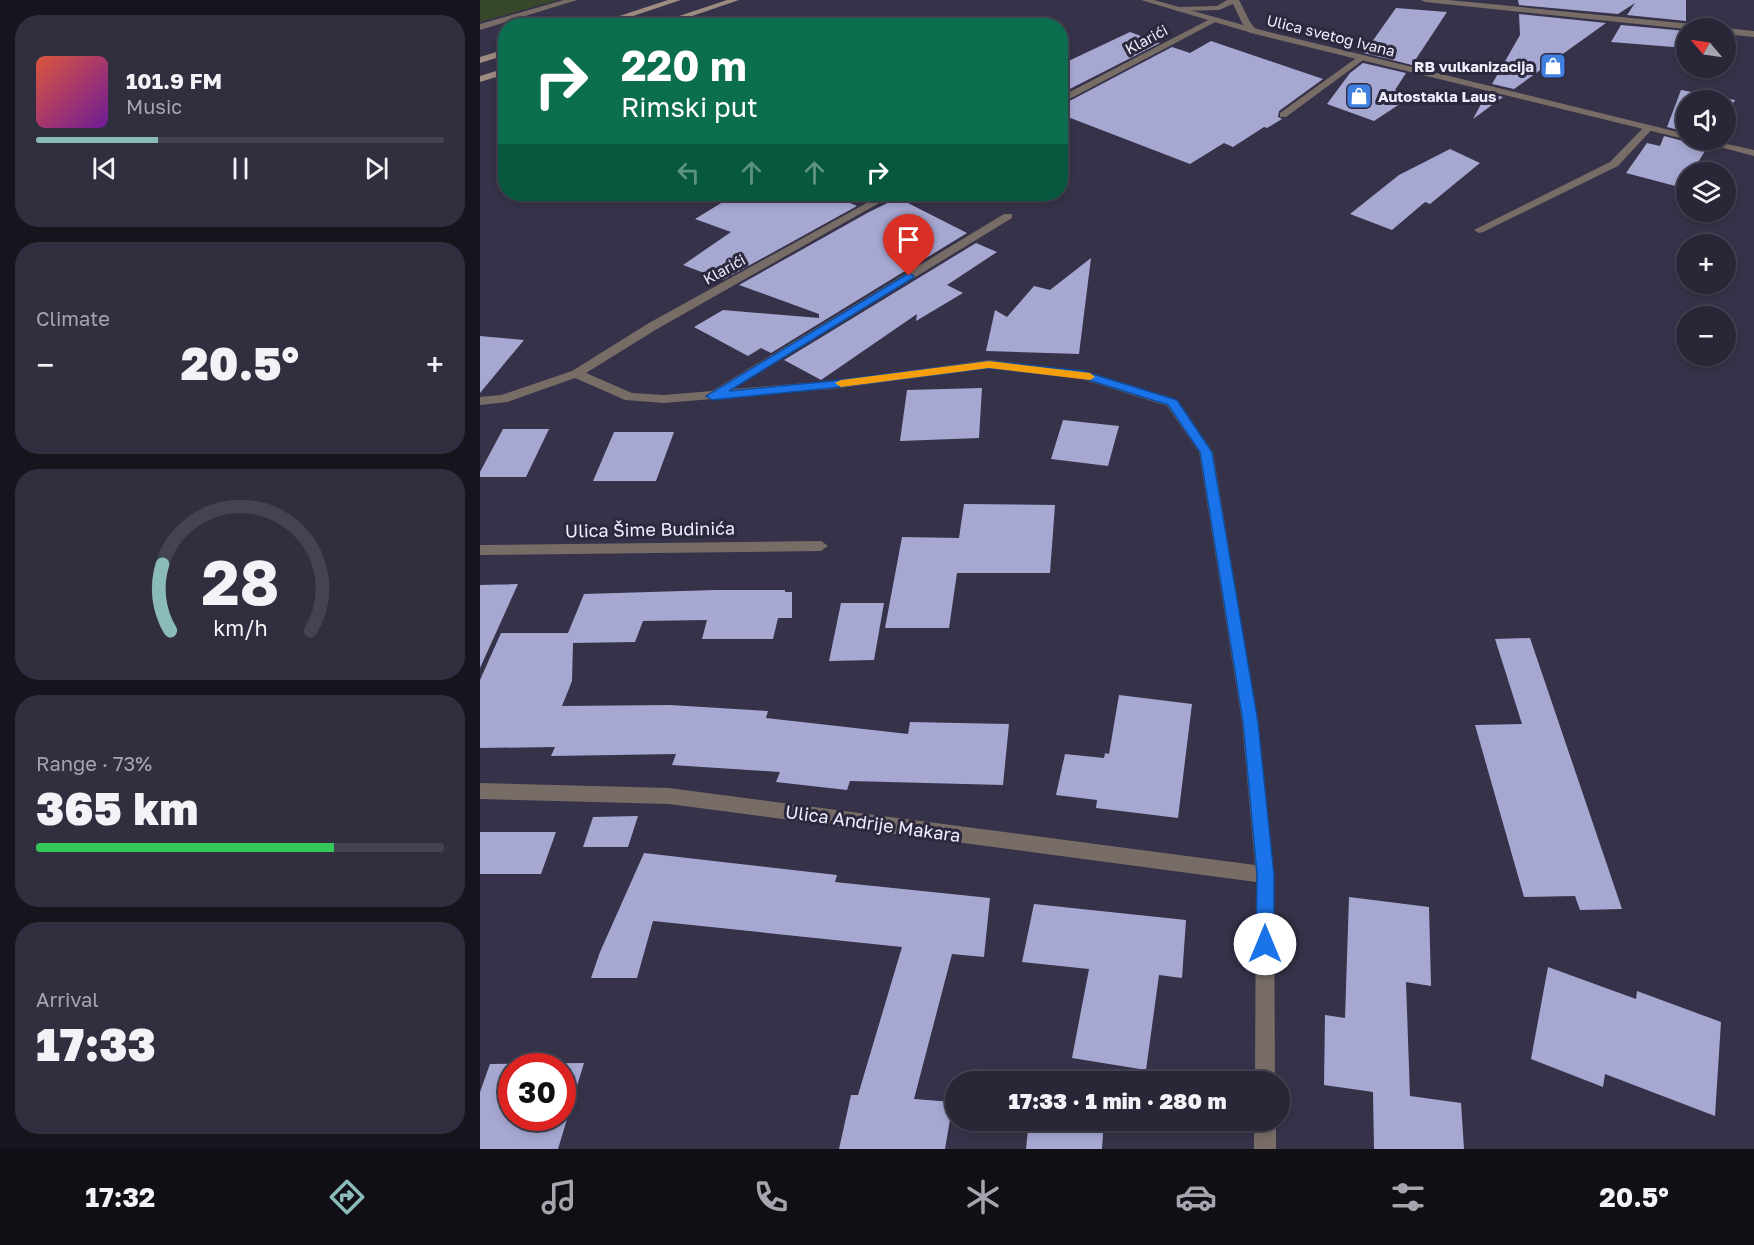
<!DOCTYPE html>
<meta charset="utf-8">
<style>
body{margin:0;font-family:"Golos Text",sans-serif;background:#302e3f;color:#f1f3f6;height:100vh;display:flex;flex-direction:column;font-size:22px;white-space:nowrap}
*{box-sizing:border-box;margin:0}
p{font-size:20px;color:#a5a5ad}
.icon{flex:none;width:33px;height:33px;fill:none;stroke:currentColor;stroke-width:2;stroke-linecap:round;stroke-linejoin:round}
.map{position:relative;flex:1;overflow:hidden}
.sheet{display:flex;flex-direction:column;gap:15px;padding:15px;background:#16151e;width:480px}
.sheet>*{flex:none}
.banner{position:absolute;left:18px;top:18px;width:570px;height:183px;border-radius:24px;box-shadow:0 3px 9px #0003,0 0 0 2px #444352;background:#0b6e4f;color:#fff;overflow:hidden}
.needle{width:39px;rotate:299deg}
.controls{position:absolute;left:1196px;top:18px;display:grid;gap:12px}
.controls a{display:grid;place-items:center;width:60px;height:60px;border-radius:50%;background:#282637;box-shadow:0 3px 9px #0003,0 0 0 2px #444352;font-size:30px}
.speed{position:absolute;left:18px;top:1053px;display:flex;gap:12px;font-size:30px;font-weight:700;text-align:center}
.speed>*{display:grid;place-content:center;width:78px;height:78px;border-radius:50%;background:#282637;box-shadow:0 3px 9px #0003,0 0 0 2px #444352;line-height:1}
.speed .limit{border:9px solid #d22;background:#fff;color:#111}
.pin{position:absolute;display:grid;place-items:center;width:51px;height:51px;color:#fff;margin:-62px -26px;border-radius:50% 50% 50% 0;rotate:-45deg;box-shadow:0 0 6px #0007}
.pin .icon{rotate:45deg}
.me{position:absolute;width:66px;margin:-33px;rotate:0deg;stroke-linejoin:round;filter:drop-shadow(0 0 4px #0008)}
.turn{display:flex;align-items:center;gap:21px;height:126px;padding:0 24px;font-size:27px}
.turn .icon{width:78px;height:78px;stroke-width:2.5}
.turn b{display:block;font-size:42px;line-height:51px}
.lanes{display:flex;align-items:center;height:57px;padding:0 24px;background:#0003;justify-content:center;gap:30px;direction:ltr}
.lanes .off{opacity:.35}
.big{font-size:45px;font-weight:800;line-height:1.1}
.sheet .widget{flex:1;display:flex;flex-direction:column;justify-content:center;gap:9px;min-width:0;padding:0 21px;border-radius:24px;background:#302e3f}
.sheet .dial{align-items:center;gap:0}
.dial svg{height:156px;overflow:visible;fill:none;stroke:#444352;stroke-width:7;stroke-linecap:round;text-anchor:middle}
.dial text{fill:#f1f3f6;stroke:none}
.song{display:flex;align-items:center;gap:18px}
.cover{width:72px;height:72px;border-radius:9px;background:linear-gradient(135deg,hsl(10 70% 55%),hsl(280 70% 35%))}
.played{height:6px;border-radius:3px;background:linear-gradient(90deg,#8bbbb9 30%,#444352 30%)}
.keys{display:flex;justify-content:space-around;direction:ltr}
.heat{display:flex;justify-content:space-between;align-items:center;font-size:33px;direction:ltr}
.charge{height:9px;border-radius:4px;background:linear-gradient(90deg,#34c759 73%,#444352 0)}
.trip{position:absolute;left:465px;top:1071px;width:345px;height:60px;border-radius:30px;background:#282637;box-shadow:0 3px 9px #0003,0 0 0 2px #444352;font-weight:800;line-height:60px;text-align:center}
.menu{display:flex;height:96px;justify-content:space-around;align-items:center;background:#100f16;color:#a5a5ad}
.menu .icon{width:42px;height:42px}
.menu .selected{color:#8bbbb9}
.menu b{font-size:27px;color:#f1f3f6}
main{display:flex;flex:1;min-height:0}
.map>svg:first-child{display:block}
.green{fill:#38482b}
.building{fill:#a7a8d2;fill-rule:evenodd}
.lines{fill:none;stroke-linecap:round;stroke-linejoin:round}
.service{fill:#786c66;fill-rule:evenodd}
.minor{fill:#786c66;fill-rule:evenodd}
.tertiary{fill:#786c66;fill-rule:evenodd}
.secondary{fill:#9d8a81;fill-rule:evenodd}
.route{fill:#1a73e8;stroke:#114b97;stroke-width:1.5}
.slow{fill:#f59e0b}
.labels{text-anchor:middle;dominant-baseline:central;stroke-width:6;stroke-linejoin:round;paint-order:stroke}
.far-street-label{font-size:15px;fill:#efeefc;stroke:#2c283e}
.far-poi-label{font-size:15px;font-weight:bold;fill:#efeefc;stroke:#2c283e;text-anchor:end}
.street-label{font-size:18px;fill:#efeefc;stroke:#2c283e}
</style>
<main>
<section class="sheet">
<div class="widget">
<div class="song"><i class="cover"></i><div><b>101.9 FM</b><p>Music</p></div></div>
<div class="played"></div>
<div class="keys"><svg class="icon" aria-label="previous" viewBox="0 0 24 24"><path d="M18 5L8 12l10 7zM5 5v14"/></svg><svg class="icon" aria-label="pause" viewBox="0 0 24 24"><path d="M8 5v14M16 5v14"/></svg><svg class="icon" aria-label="next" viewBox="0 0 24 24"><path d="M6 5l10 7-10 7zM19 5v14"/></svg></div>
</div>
<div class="widget"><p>Climate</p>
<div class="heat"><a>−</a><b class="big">20.5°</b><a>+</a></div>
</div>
<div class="widget dial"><svg viewBox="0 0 100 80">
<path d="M14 69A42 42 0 1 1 86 69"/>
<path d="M14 69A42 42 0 0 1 10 35" stroke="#8bbbb9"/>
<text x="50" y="56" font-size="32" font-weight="700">28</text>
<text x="50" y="72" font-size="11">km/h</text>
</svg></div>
<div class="widget"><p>Range · 73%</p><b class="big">365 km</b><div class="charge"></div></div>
<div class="widget"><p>Arrival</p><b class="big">17:33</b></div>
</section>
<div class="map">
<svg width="1274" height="1149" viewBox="0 0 1274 1149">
<rect width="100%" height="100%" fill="#363249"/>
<path class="green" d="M0,0h78l-78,22z"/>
<path class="building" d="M1038,0h168v21l-59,-6 8,-12 -17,11 -99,-9z
M916,8l51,4 -35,53 -48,-12z
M1039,14l87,9 -92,66 -22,-5 28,-49z
M1141,25l65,6v17l-75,-6z
M650,32l30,11 -100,51v-29z
M731,41l112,38 -44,32 -1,6 4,2 -15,9 -3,-1 -31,20 -9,-4 -34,21 -130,-50v-8l112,-59 18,6z
M883,63l43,10 -11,17 17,6 -38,25 -47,-17 23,-31z
M1201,90l54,10 -10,17v-17h-39v32l-19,-5z
M1007,93l16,4 -30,22z
M1184,136l23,6 4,-2 1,2 16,4 -16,26h-6v11l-3,5 -57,-15 21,-30 13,3z
M970,149l30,14 -50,41 -5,-2 -33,28 -42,-16 49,-39z
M256,194h93l28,12 -134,74 -40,-15 48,-33 -36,-13z
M418,198l69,35 -196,120 -10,-5 -13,8 -54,-29 29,-17 96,8v-4l-80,-29 130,-73z
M496,243l21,9 -50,33 16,8 -47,28 1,-7 -96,66 -37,-20z
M611,258l-12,96 -93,-3 9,-41 12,7 27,-31 16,4z
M0,336l44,4 -44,53z
M502,388l-3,50 -79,3 7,-51z
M583,420l56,6 -11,40 -57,-7z
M23,429h46l-23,48h-46v-5z
M134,432h60l-18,49h-63z
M484,504l91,1 -5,68h-93l-8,55h-64l17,-91 57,1z
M38,584l-38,84v-83z
M236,590h69v2h7v26h-14l-5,21h-71l5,-19 -64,1 -8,21 -62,1 -1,38 -10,25 108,-1 98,6 -2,7 142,16 2,-12 99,2 -6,61 -153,-4 -3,9 -71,-8 4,-10 -108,-7 4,-11 -125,2 4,-9 -75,1v-68l21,-47h67l16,-39z
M361,603h43l-10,57 -45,1z
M1050,638l92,271 -42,1 -5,-14 -51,1 -49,-172 47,-1 -27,-85z
M639,695l73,9 -14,114 -82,-10 1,-8 -41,-5 9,-41 39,4 1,-5 4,1z
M158,816l-10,31h-45l10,-30z
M0,832h76l-15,42h-61z
M164,853l193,22 -2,7 155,16 -6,59 -32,-3 -38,145 39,3 -8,47h-106l12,-54h7l44,-148 -249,-26 -16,57h-46l9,-26z
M869,897l80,10 2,79 -25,-4 4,114 51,7 3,46h-90l-1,-57 -49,-7 1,-70 20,3z
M554,904l152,16 -4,58 -23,-3 -13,95 -74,-12 17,-89 -67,-7z
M1068,967l88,32 1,-8 84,31 -6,94 -110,-42 -2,13 -72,-28z
M104,1063l-26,86h-78v-57l10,-28zM32,1066h50v52h-50z
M549,1120h75l-2,29h-76z"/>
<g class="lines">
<path class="service" d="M84,0h13l-97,30v-6z
M747,0h12l11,22 7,9 -1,2h-6l-8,-10 -9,-19 -14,6 -42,1 -4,-2 4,-2 40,-1z
M879,56l7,2 -80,59h-6v-4z"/>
<path class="minor" d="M941,0h28l253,25 4,3 -20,1 -261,-27z
M732,18l7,2 -159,84v-7z
M1245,28l29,3v6l-29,-3z
M1166,125l8,2 -36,39 -135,66 -4,1 -5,-3 136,-68z
M403,194h12l-238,135 -71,44 46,20 32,2 48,-4 292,-177h8v4l-280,171 100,-8 157,-21 94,11 94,29 36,52 45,270 16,153 1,207h-20l1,-200 -587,-78 -189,-5v-16l189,5 586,77 -13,-143 -43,-270 -32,-46 -85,-27 -93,-11 -157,21 -168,14 -39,-3 -50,-22 -68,24 -27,3v-8l21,-2 71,-24 77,-48z
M341,541l7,5 -7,5 -341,4v-10z
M774,1120h22v29h-22z"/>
<path class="tertiary" d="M661,0h13l107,30 425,104 2,6 -433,-106z
M1213,140h16l45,10v6z"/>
<path class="secondary" d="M188,0h13l-78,26h-14z
M247,0h12l-76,26h-14z
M26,49v6l-26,8v-6z
M26,68v6l-26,8v-6z"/>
</g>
<path class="route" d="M429,273l5,3 -1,2 -184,113 103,-10 157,-20 94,10 94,29 35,52 46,270 16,153v69l-3,6 -6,2 -6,-2 -3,-6 1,-69 -14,-153 -43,-270 -32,-47 -86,-27 -93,-10 -157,20 -120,12 -6,-4z"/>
<path class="slow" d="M509,361l101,12 5,4 -5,3 -101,-12 -148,19 -6,-4 6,-3z"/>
<defs>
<symbol id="shop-square" viewBox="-11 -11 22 22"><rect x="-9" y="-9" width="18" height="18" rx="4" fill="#3f7fe0" stroke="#2c283e"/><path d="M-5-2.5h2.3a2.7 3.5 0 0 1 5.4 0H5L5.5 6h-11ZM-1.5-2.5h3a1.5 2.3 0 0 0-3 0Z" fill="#fff"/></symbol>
</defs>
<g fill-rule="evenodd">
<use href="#shop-square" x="1058" y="51" width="30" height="30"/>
<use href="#shop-square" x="864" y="81" width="30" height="30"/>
</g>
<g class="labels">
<g class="far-street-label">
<text transform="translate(851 35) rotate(14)">Ulica svetog Ivana</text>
<text transform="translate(666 39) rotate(-28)">Klarići</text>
<text transform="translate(244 269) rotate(-29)">Klarići</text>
</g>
<g class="far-poi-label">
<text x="1054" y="66">RB vulkanizacija</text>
<text x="898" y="96" text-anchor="start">Autostakla Laus</text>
</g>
<g class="street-label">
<text transform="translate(170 529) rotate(-1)">Ulica Šime Budinića</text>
<text transform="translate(393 823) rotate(8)">Ulica Andrije Makara</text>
</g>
</g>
</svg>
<div class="controls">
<a><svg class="needle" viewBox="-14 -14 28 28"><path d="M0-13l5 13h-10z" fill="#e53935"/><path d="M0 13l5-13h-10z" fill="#a5a5ad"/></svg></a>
<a><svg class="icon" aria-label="sound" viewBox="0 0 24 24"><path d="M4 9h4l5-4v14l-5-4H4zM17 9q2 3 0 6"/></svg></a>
<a><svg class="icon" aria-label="layers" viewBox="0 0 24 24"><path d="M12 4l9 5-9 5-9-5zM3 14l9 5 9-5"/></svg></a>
<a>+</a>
<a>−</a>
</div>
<div class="speed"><div class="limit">30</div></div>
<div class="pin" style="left:429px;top:276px;background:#d93025"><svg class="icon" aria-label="arrive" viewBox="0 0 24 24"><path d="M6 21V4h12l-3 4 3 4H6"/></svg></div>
<svg class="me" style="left:785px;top:944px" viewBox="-20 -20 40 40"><circle r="19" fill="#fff"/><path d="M0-13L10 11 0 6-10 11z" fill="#1a73e8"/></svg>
<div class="trip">17:33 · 1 min · 280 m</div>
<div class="banner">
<div class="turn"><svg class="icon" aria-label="right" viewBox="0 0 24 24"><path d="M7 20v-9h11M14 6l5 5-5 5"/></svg><div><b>220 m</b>Rimski put</div></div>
<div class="lanes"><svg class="icon off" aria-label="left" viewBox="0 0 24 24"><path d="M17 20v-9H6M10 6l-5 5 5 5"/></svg><svg class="icon off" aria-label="ahead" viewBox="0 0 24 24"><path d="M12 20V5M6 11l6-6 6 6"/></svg><svg class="icon off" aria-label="ahead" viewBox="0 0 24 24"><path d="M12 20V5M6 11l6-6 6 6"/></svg><svg class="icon" aria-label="right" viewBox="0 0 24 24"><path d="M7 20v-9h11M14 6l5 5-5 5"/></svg></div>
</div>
</div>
</main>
<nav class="menu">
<b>17:32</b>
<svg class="icon selected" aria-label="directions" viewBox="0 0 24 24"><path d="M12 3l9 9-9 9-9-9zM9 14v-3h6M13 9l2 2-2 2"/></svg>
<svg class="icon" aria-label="music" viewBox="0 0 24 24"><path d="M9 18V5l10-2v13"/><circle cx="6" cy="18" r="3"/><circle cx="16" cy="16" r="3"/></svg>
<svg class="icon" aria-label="phone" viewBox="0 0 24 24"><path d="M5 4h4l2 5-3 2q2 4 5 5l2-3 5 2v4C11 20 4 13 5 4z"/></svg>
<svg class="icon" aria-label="climate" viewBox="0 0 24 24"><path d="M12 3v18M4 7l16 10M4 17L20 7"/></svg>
<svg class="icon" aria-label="car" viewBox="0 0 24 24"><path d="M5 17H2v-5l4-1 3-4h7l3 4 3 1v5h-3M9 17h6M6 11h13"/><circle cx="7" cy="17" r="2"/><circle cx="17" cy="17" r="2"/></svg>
<svg class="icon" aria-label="filters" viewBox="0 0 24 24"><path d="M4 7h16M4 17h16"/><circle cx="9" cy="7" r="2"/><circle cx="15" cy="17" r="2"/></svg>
<b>20.5°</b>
</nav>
